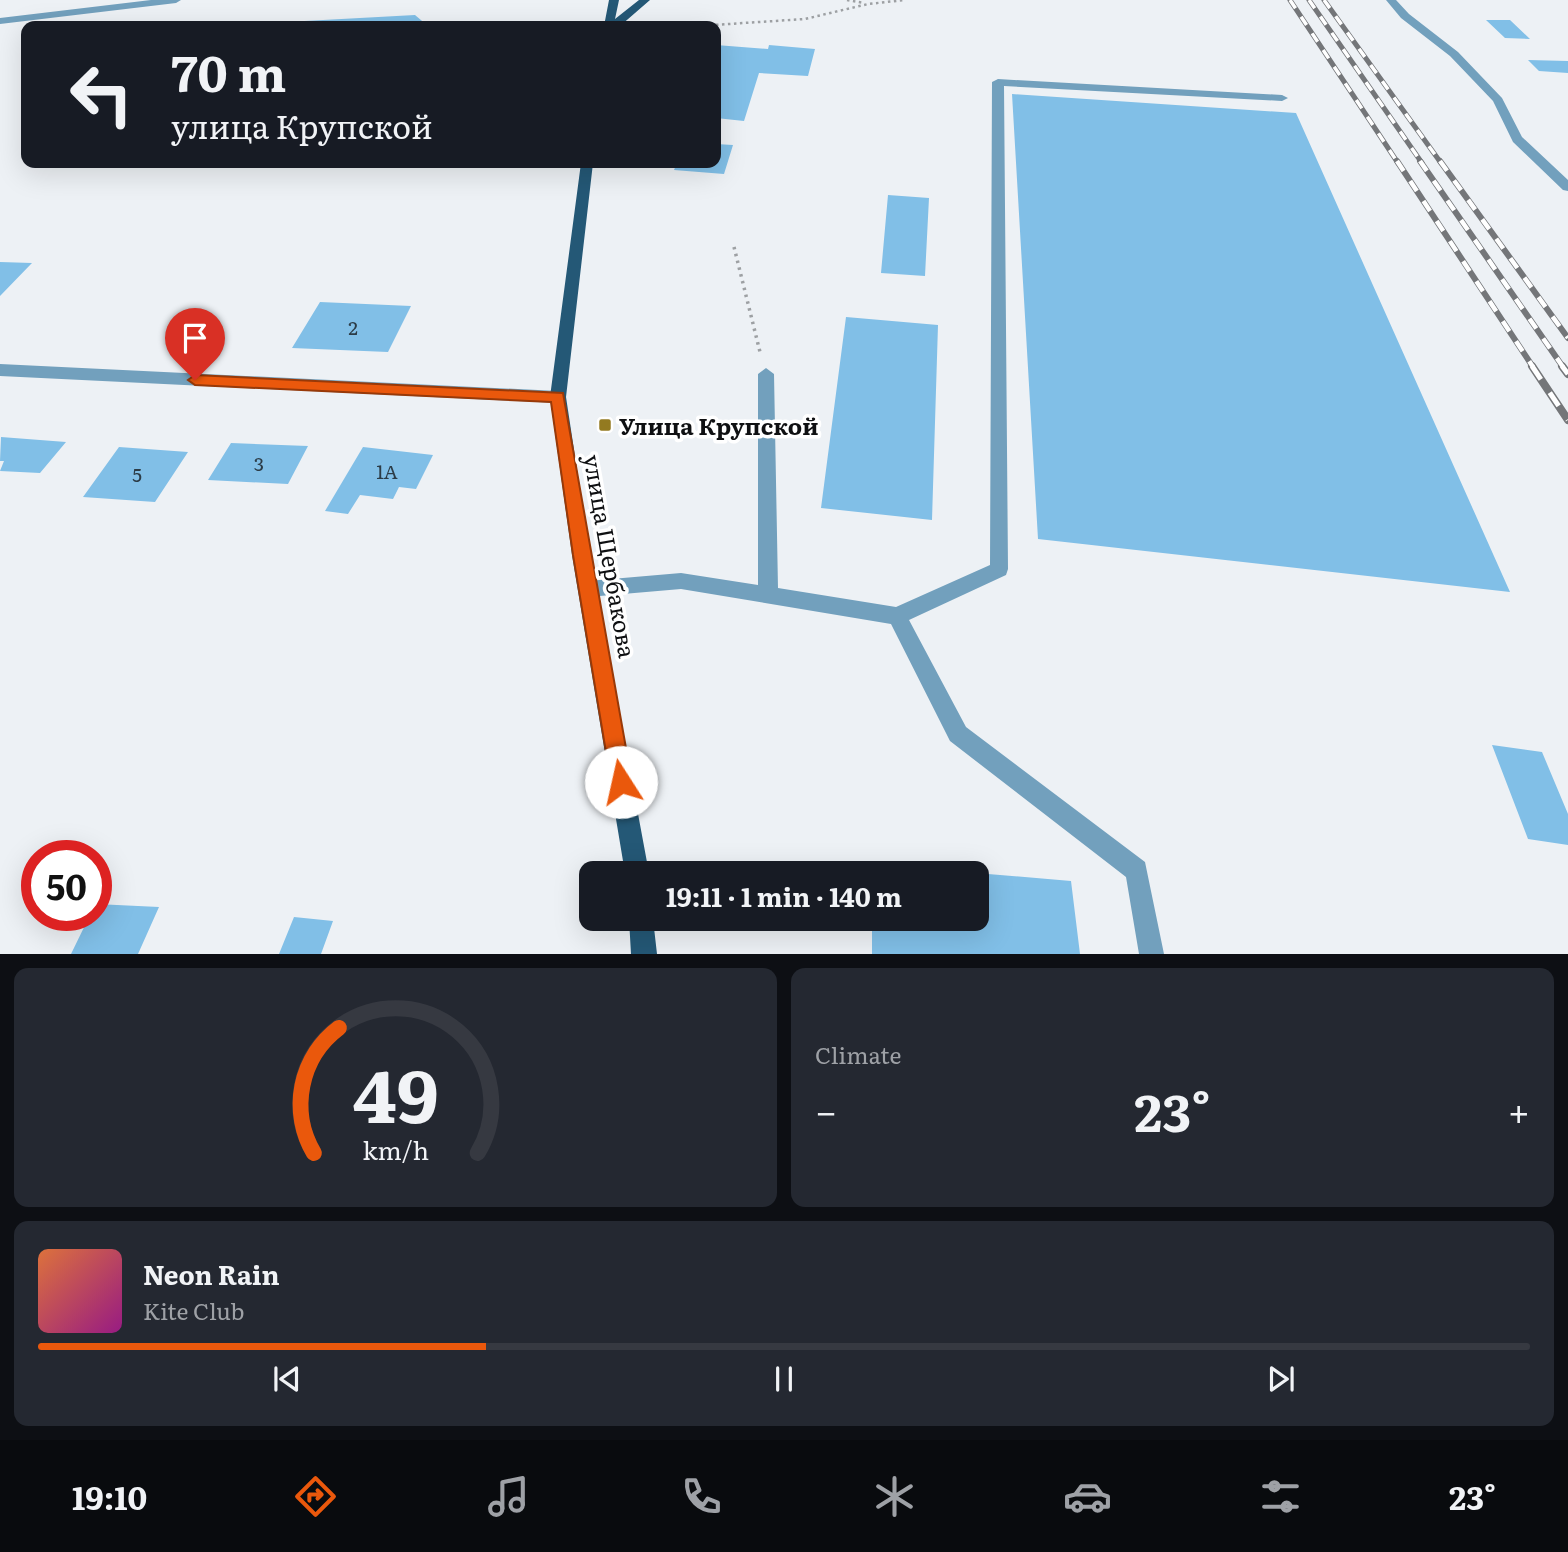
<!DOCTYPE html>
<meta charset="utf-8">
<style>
body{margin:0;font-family:Literata,serif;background:#242831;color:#f1f3f6;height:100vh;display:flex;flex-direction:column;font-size:26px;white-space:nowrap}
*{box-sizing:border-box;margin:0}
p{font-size:23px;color:#9ea1a6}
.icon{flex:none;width:38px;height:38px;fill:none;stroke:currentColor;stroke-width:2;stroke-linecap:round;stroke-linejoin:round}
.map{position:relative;height:954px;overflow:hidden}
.sheet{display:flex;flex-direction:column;gap:14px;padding:14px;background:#0d0f14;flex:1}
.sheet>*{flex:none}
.guide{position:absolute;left:21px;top:21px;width:700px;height:147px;border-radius:14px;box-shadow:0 7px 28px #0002;background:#171b24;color:#f1f3f6;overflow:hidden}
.speed{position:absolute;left:21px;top:840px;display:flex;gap:14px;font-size:35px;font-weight:700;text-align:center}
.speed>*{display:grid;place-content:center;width:91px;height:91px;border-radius:50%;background:#171b24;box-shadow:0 7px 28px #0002;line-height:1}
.speed .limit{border:10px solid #d22;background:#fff;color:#111}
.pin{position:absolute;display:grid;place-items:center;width:60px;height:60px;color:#fff;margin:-72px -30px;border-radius:50% 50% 50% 0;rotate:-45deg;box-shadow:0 0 7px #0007}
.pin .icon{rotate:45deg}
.me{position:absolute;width:77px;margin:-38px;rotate:350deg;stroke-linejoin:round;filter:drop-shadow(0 0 5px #0008)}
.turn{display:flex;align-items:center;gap:24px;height:147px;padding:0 35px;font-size:32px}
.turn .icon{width:91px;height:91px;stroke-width:2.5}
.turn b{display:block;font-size:49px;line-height:60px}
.big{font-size:52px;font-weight:700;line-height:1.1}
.sheet .tile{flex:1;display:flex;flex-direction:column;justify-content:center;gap:10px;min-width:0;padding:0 24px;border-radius:14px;background:#242831}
.sheet .dial{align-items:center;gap:0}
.dial svg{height:182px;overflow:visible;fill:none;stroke:#363941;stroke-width:7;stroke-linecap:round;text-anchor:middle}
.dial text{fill:#f1f3f6;stroke:none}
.song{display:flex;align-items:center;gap:21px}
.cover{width:84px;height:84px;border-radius:10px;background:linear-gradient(135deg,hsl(20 70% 55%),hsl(310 70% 35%))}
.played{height:7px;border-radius:4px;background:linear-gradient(90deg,#ea580c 30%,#363941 30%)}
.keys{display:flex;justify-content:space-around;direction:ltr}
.heat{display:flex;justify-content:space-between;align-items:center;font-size:38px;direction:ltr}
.sheet .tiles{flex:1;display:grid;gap:14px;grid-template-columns:1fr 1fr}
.tile:last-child{grid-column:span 2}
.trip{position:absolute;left:579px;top:861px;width:410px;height:70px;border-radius:14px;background:#171b24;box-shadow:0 7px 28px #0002;font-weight:700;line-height:70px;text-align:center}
.tab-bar{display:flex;height:112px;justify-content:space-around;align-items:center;background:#090b0e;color:#9ea1a6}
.tab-bar .icon{width:49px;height:49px}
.tab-bar .selected{color:#ea580c}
.tab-bar b{font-size:32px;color:#f1f3f6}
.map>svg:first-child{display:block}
.building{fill:#81bfe7}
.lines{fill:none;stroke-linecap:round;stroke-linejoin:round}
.path-far1{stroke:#9da0a3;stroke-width:2.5;stroke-dasharray:2.5 3.5;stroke-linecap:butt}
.path{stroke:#9da0a3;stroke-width:3.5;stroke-dasharray:2.5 4.5;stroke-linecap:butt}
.minor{fill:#72a0bd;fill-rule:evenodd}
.major{fill:#245876;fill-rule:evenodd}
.rail-far2-casing{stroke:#747679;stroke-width:5}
.rail-far1-casing{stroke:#747679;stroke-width:6}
.rail-casing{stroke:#747679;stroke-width:8}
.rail-far2{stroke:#fff;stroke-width:3.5;stroke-dasharray:10;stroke-linecap:butt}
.rail-far1{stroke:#fff;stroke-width:4.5;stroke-dasharray:12;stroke-linecap:butt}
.rail{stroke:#fff;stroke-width:5;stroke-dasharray:16;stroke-linecap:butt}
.route{fill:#ea580c;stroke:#983908;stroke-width:2}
.poi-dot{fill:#937a20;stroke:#fff;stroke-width:2.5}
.labels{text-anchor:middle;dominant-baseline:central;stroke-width:7;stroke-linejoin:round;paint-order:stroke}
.number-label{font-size:19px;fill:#2c3c47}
.poi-label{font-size:23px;font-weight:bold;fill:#0f1012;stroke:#fff;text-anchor:start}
.street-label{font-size:23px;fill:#0f1012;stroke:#fff}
</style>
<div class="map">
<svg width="1568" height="954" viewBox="0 0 1568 954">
<rect width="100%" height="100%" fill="#edf1f5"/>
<path class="building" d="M415,15l13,11h-178v-2z
M1486,20h24l20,19 -25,-1z
M716,45l52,4 1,-4 46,4 -7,27 -49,-3 -15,48 -28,-3z
M1528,60l40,1v12l-29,-2z
M1012,94l284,19 214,479 -472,-53z
M716,144l17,1 -9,29 -50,-4 3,-7h39z
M888,195l41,3 -4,78 -44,-3z
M0,262l32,1 -32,33z
M320,302l91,4 -23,46 -96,-4z
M846,317l92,8 -6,195 -111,-12z
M1,437l65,5 -26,31 -40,-2 4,-10h-4z
M231,443l77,3 -20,38 -80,-4z
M119,447l69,5 -33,50 -72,-5z
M363,447l70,8 -17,34 -17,-2 -6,12 -33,-4 -12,19 -23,-3z
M1492,745l50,7 26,62v31l-40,-6z
M873,863l89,8v2h-89z
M976,873l95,8 9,73h-208v-35h104z
M96,904l63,3 -21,47h-67l19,-39h6z
M294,917l39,4 -12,33h-42z"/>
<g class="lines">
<path class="path-far1" d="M847,0l17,3
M698,26l107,-7 63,-15 37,-4"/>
<path class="path" d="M734,247l26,105"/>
<path class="minor" d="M151,0h30l-5,3 -176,21v-6z
M1386,0h10l13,14 49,38 44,46 20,39 46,43v11l-5,-1 -50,-48 -20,-41 -43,-45 -49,-38z
M998,79l284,16 6,3 -6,3 -278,-15 4,483 -2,6 -97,45 57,107 179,135 19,92h-25l-13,-77 -176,-136 -59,-117 -210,-35 -93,8 -7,-2 -3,-6 3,-6 7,-2 93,-8 77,12v-211l8,-6 8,6 4,214 118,19 94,-42 2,-483z
M0,364l558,27 8,6 -8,6 -558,-27z"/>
<path class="major" d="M609,0h10l-4,19 24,-19h11l-30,26h-16z
M581,163h12l-27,234 24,158 59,318h-24l-53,-318 -22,-158z
M629,919h24l4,35h-26z"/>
<defs>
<path id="rail-far2" d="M1290,0l108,163
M1309,0l113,163
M1324,0l117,163"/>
<path id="rail-far1" d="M1397,161l136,206
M1420,161l143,206
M1440,161l128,177"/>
<path id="rail" d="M1532,366l36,54
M1562,366l6,8"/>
</defs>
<use href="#rail-far2" class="rail-far2-casing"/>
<use href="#rail-far1" class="rail-far1-casing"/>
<use href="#rail" class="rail-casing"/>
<use href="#rail-far2" class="rail-far2"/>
<use href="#rail-far1" class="rail-far1"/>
<use href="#rail" class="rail"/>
</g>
<path class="route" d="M195,375l368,18 69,389 -3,7 -8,3 -7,-3 -3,-7 -38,-227 -22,-153 -356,-17 -7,-5z"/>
<rect class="poi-dot" x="598" y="418" width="14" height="14" rx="3.5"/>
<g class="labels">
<g class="number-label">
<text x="353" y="327">2</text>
<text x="259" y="463">3</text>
<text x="387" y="471">1А</text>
<text x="137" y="474">5</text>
</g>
<g class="poi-label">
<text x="619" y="425">Улица Крупской</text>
</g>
<g class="street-label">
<text transform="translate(611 556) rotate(80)">улица Щербакова</text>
</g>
</g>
</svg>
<div class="speed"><div class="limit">50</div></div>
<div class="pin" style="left:195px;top:380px;background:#d93025"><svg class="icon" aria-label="arrive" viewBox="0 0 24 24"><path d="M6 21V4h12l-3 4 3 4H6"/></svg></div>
<svg class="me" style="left:621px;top:782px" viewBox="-20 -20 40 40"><circle r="19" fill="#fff"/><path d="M0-13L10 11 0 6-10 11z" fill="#ea580c"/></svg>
<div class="trip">19:11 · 1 min · 140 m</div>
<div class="guide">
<div class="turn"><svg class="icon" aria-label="left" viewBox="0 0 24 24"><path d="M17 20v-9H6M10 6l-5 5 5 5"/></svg><div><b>70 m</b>улица Крупской</div></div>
</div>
</div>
<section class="sheet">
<div class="tiles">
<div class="tile dial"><svg viewBox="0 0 100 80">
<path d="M14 69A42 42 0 1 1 86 69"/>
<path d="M14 69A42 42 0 0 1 25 14" stroke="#ea580c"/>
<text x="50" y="56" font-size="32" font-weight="700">49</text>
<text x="50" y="72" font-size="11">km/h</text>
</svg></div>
<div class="tile"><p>Climate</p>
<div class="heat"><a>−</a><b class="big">23°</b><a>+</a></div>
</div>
<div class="tile">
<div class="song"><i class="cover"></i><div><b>Neon Rain</b><p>Kite Club</p></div></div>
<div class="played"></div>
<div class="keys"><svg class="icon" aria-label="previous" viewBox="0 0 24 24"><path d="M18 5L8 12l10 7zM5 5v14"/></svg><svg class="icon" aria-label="pause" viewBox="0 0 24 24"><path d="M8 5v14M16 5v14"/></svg><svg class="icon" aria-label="next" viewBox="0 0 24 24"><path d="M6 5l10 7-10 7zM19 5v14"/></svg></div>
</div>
</div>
</section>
<nav class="tab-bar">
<b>19:10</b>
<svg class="icon selected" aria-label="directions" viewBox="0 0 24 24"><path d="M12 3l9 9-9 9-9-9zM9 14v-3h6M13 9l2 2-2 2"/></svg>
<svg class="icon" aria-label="music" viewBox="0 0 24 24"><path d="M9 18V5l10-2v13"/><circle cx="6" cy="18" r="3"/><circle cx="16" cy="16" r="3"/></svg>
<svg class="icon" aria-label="phone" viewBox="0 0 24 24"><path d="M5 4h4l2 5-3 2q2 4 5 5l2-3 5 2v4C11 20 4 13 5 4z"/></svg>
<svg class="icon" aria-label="climate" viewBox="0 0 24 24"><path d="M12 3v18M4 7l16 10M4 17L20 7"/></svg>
<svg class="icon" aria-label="car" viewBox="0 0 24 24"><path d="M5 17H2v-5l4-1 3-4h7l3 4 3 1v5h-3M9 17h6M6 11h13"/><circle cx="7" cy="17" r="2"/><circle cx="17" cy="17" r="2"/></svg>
<svg class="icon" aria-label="filters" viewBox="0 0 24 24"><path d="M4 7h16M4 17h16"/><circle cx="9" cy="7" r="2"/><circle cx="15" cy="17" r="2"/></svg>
<b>23°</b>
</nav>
